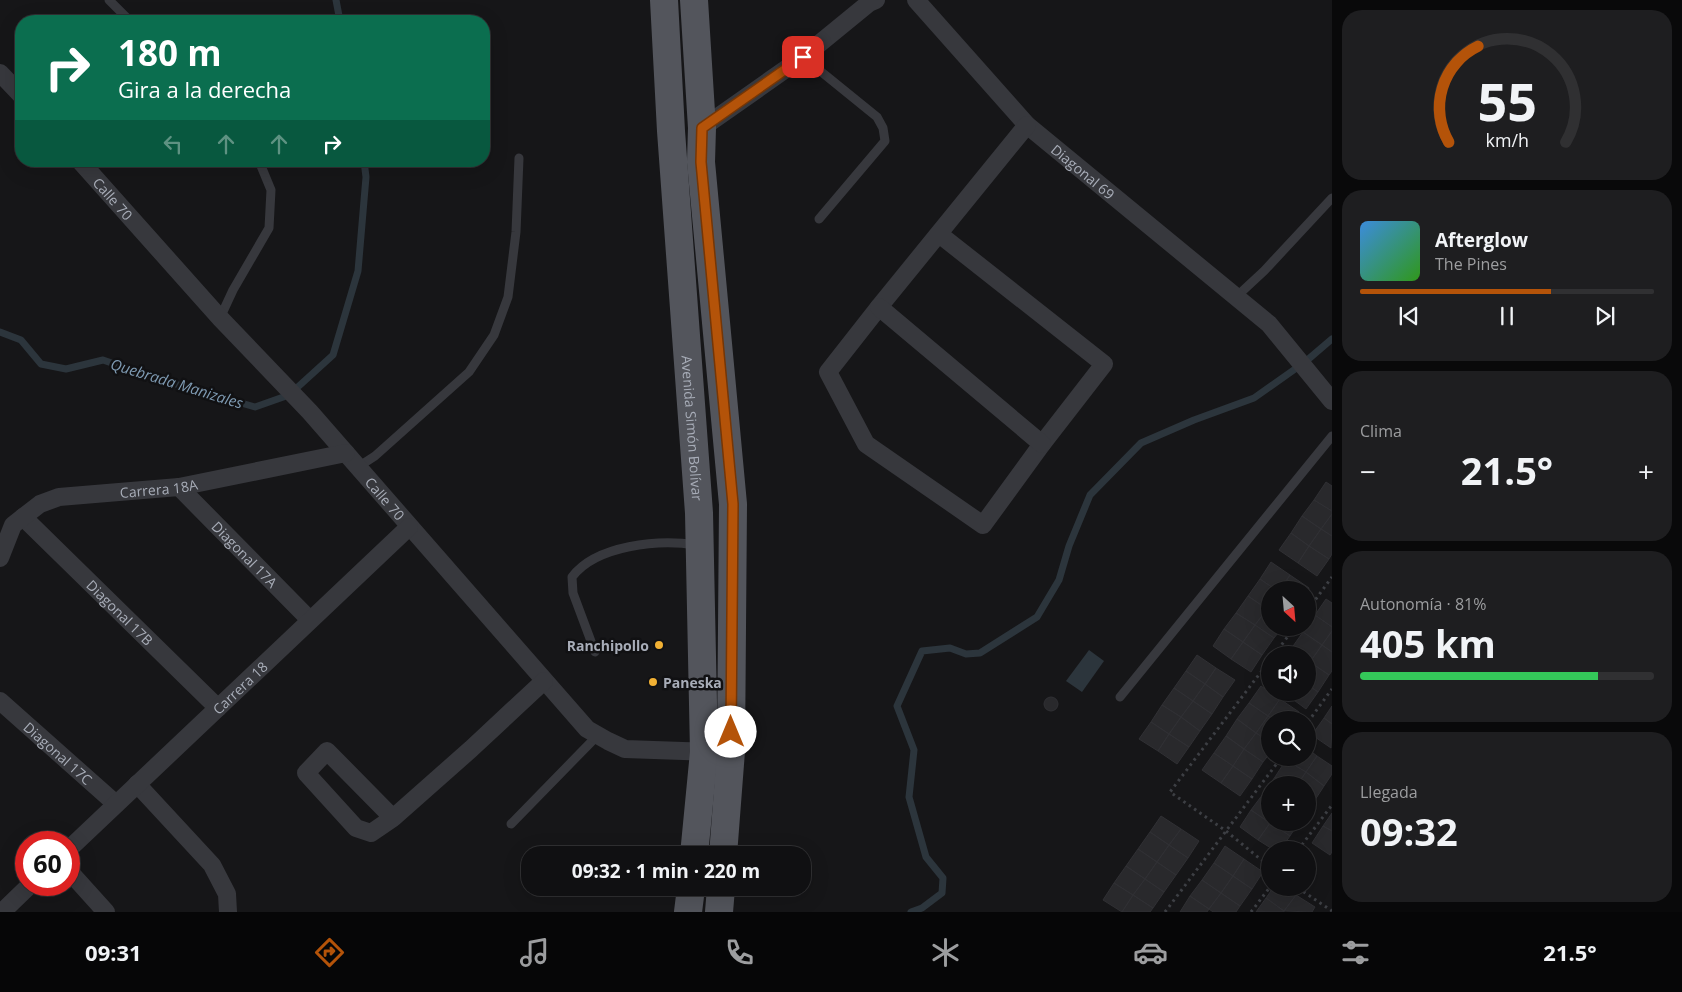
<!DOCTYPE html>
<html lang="es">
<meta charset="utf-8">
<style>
body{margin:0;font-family:"Open Sans",sans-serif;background:#1e1e20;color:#f1f3f6;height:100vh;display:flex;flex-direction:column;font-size:19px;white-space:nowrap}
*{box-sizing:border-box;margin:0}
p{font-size:16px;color:#9c9d9f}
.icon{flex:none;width:28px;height:28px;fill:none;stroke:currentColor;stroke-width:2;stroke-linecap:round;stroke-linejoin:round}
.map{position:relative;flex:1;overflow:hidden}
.side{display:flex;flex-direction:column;gap:10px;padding:10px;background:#09090a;width:350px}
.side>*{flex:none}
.top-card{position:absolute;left:15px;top:15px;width:475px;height:152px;border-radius:20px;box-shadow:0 5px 20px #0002,0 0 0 1px #303032;background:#0b6e4f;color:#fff;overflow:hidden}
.needle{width:32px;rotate:154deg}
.buttons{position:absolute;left:1261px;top:581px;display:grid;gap:10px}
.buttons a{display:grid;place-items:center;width:55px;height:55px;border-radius:50%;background:#101012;box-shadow:0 5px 20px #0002,0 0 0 1px #303032;font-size:25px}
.speed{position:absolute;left:15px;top:831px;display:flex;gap:10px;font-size:25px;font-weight:700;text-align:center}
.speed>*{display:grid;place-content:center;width:65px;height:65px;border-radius:50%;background:#101012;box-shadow:0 5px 20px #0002,0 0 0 1px #303032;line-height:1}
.speed .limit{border:8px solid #d22;background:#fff;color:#111}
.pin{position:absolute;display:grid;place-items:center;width:42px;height:42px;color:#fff;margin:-21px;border-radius:10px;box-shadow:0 2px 8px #0006}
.me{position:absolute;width:55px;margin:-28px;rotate:0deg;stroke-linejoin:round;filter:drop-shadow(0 0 4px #0008)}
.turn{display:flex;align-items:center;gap:18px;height:105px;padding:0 20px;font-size:22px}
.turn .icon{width:65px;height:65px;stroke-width:2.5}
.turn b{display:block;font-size:35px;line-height:42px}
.lanes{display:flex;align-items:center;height:48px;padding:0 20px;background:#0003;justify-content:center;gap:25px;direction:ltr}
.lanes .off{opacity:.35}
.big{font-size:38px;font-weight:700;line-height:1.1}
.side .card{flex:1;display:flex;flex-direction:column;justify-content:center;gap:8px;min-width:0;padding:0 18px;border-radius:20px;background:#1e1e20}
.side .dial{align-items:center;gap:0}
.dial svg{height:130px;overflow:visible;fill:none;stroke:#303032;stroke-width:7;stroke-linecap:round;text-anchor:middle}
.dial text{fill:#f1f3f6;stroke:none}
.song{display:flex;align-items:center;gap:15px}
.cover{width:60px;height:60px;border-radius:8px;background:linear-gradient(135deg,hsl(210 70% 55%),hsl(110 70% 35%))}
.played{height:5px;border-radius:2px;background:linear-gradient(90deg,#b45309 65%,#303032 65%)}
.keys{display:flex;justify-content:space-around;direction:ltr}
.heat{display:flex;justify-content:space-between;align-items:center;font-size:28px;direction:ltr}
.charge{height:8px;border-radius:4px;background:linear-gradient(90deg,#34c759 81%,#303032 0)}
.trip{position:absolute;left:521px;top:846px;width:290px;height:50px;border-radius:20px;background:#101012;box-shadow:0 5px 20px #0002,0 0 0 1px #303032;font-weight:700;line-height:50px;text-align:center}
.tab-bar{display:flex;height:80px;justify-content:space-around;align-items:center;background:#060607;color:#9c9d9f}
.tab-bar .icon{width:35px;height:35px}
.tab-bar .current{color:#b45309}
.tab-bar b{font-size:22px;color:#f1f3f6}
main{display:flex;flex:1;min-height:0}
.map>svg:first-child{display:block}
.water{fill:#2c353c}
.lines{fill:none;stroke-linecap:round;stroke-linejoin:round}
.stream{stroke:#2c353c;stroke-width:7}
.building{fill:#29292c;stroke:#303034}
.path{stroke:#3d3f44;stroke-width:3;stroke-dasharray:2.5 4;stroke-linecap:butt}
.service{stroke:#37383d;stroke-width:9}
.minor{stroke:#37383d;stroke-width:18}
.primary{stroke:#53555c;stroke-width:28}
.route-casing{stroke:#753606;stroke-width:12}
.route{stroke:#b45309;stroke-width:9}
.poi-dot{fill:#f2b134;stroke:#111113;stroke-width:2}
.labels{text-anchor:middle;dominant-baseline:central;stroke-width:5;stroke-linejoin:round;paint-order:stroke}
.street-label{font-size:14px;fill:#a8adb8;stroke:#111113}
.poi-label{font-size:14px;font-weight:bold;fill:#a8adb8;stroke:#111113;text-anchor:end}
.water-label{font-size:15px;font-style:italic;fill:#7f9bb3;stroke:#111113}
</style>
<main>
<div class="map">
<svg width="1332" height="912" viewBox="0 0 1332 912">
<rect width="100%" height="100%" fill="#161618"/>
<path class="water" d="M1089,650l15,11 -22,31 -16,-11z"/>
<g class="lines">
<path class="stream" d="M336,0l4,21
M0,332l21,8 20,24 25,5 37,-9 55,19 97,28 34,-12 44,-40 25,-84 8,-94 -2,-16
M911,912l11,-4 20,-15 1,-15 -17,-21 -17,-60 5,-47 -17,-44 25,-55 28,-3 16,6 14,-1 57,-36 22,-37 10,-34 21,-51 51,-52 53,-23 60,-22 51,-36 27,-23"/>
</g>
<path class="building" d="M1326,482l6,4v25l-18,-11z
M1314,500l18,11v3l-11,15 -19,-13z
M1332,514v22l-11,-7z
M1302,516l19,13 -12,17 -18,-13z
M1321,529l11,7v18l-3,5 -20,-13z
M1291,533l18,13 -11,17 -19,-13z
M1309,546l20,13 -12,17 -19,-13z
M1271,562l19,13 -10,15h-4l-16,-11z
M1290,575l19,13 -1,2h-28z
M1260,579l16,11h-6v15l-3,4 -19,-13z
M1248,596l19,13 -12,16 -19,-12z
M1326,599l6,4v24l-17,-12z
M1267,609l3,2v17h12l-8,10 -19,-13z
M1236,613l19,12 -12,17 -19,-13z
M1315,615l17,12v4l-10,14 -19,-13z
M1255,625l19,13 -12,17 -19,-13z
M1224,629l19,13 -12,17 -18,-13z
M1332,631v21l-10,-7z
M1303,632l19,13 -12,17 -2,-2v-5h-8l-9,-6z
M1243,642l19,13 -11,17 -20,-13z
M1322,645l10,7v19l-3,4 -19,-13z
M1197,655l19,13 -11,16 -19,-13z
M1310,662l19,13 -11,17 -10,-7v-20z
M1216,668l19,12 -12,17 -18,-13z
M1186,671l19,13 -12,17 -19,-13z
M1205,684l18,13 -11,17 -19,-13z
M1308,685l10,7 -12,17 -19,-14 2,-3h19z
M1261,686l19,13 -12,17 -19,-13z
M1174,688l19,13 -12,16 -19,-12z
M1044 704a7 7 0 1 1 14 0a7 7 0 1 1-14 0Z
M1280,699l19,13 -6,8h-19l-6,-4z
M1193,701l19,13 -12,17 -19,-14z
M1249,703l19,13 -12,17 -19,-14z
M1162,705l19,12 -12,17 -18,-12z
M1332,706v18l-8,-6z
M1268,716l6,4h-4v22l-14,-9z
M1181,717l19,14 -11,16 -20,-13z
M1324,718l8,6 -1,24 -19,-13z
M1237,719l19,14 -12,16 -18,-13z
M1151,722l18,12 -11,17 -19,-12z
M1256,733l14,9v11l-7,9 -19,-13z
M1169,734l20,13 -12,17 -19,-13z
M1226,736l18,13 -11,17 -19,-13z
M1244,749l19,13 -11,17 -19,-13z
M1308,749l9,7 -11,16 -20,-12 2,-2h20z
M1214,753l19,13 -12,17 -19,-13z
M1317,756l15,10v8l-8,12 -18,-14z
M1286,760l20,12 -9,13h-10l-12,-8z
M1233,766l19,13 -12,17 -19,-13z
M1306,772l18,14 -11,17 -5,-4v-14h-11z
M1275,777l12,8h-17v13l-7,-4z
M1263,794l7,4v25l-19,-13z
M1251,810l19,13 -12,17 -18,-13z
M1332,813v18l-9,-5z
M1161,816l20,13 -12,16 -19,-13z
M1270,822h29l-9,14z
M1270,823l20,13 -10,14h-6l-16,-10z
M1323,826l9,5v21l-2,3 -18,-12z
M1181,829l18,12 -11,17 -19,-13z
M1150,832l19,13 -12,17 -19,-13z
M1169,845l19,13 -12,17 -19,-13z
M1225,846l19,13 -11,17 -19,-13z
M1138,849l19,13 -12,17 -19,-13z
M1244,859l19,13 -11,17 -19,-13z
M1157,862l19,13 -12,17 -19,-13z
M1214,863l19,13 -12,17 -19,-13z
M1126,866l19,13 -12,16 -19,-12z
M1233,876l19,13 -12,17 -19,-13z
M1145,879l19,13 -11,16 -20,-13z
M1202,880l19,13 -12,16 -19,-13z
M1114,883l19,12 -11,17 -19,-12z
M1273,888h13l10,7 -12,16 -18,-13z
M1221,893l19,13 -4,6h-23l-4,-3z
M1133,895l20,13 -3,4h-28z
M1296,895l19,12 -3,5 -28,-1z
M1190,896l19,13 -2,3h-27z
M1266,898l18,13v1h-28z"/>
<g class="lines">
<path class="path" d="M1308,610l24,-33
M1274,655l20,-27
M1270,660l-100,132 56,39 44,36
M1308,722l24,-33
M1298,850l34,-45
M1298,888l34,23
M1165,912l116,-154
M1251,912l19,-25"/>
<path class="service" d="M109,0l21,21
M803,57l74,60 6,11 2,13 -66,78
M1236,297l28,-26 68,-73
M220,318l13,-28 36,-62 2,-38 -12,-29
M358,467l17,-11 94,-84 25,-37 14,-38 8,-65 3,-74
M595,652l-22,-59 -1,-16c24,-32 87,-38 124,-32
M1120,697l212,-261
M511,824l87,-89"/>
<g class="minor">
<path id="s1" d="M916,0l111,125 242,199 63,77"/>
<path d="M0,73l21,22"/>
<path d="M702,128l101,-71 66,-54 7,-3"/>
<path id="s2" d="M80,161l140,157 90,94 277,317 21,12 17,8 87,3"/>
<path d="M939,234l165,130 -62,80 -59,81 -117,-81 -38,-72 51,-65 148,-182"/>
<path d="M879,307l163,137"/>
<path id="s3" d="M179,487l131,133"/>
<path id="s4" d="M23,517l195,191"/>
<path id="s5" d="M0,558l13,-33 27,-21 19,-7 120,-10 167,-34"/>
<path id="s6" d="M0,701l116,103"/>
<path d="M137,784l75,81 15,29 1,18"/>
<path d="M393,818l-66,-67 -21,22 50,55 15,5 22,-15 78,-69 73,-68"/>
<path id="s7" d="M69,849l340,-322"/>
<path d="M69,871l37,41"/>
<path d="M2,912l28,-27"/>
</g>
<g class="primary">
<path id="s8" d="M664,0l7,131 28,382 5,239 -10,103"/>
<path d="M694,0l8,128 -1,34 32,342 -2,247 -8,104"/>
<path d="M688,912l3,-24"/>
<path d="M719,912l2,-24"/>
</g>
</g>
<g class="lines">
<defs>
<path id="route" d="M731,732l2,-228 -32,-342 1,-34 101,-71"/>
</defs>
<use href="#route" class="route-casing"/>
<use href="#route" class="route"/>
</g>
<g class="poi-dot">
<circle cx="659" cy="645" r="5"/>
<circle cx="653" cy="682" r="5"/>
</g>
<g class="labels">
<g class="street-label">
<text stroke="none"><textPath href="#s1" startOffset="240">Diagonal 69</textPath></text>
<text stroke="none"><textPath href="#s2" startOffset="50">Calle 70</textPath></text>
<text stroke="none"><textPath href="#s8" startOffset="429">Avenida Simón Bolívar</textPath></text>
<text stroke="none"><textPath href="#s5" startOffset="190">Carrera 18A</textPath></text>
<text stroke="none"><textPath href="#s2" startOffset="455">Calle 70</textPath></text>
<text stroke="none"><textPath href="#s3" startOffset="94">Diagonal 17A</textPath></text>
<text stroke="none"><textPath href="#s4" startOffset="136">Diagonal 17B</textPath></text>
<text stroke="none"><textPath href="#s7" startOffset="235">Carrera 18</textPath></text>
<text stroke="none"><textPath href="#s6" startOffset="78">Diagonal 17C</textPath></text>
</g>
<g class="poi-label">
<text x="649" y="645">Ranchipollo</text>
<text x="663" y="682" text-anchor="start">Paneska</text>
</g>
<g class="water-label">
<text transform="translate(177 383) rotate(17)">Quebrada Manizales</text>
</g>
</g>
</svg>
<div class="buttons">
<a><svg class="needle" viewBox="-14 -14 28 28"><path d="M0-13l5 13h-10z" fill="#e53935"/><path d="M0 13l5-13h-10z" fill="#9c9d9f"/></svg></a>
<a><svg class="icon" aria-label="sound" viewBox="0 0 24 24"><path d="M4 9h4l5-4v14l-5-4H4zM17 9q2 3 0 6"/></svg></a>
<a><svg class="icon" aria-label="search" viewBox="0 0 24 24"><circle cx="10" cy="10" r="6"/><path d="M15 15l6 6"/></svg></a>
<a>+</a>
<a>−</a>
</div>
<div class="speed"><div class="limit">60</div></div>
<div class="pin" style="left:803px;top:57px;background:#d93025"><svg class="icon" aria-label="arrive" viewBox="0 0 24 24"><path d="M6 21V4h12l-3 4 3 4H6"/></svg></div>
<svg class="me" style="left:731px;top:732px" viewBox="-20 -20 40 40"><circle r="19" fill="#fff"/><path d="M0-13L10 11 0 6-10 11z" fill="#b45309"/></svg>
<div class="trip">09:32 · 1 min · 220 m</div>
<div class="top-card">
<div class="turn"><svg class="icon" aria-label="right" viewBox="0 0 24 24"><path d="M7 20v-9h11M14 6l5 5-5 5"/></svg><div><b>180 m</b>Gira a la derecha</div></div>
<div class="lanes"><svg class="icon off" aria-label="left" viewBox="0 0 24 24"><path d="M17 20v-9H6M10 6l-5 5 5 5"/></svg><svg class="icon off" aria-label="ahead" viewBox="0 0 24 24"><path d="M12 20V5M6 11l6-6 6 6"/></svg><svg class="icon off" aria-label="ahead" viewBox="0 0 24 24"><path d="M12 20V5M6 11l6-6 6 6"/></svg><svg class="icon" aria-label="right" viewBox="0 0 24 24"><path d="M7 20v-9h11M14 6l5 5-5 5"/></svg></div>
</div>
</div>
<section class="side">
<div class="card dial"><svg viewBox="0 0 100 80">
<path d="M14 69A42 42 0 1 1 86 69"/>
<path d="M14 69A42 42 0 0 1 32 10" stroke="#b45309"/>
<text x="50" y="56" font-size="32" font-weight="700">55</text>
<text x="50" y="72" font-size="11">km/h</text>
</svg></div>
<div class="card">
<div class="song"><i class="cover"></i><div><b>Afterglow</b><p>The Pines</p></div></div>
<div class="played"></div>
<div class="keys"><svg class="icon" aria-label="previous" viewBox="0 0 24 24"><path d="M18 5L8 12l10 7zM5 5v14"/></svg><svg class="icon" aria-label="pause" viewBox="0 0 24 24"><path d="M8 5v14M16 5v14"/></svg><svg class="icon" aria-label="next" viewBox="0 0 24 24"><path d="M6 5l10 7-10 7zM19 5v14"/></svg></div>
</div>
<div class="card"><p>Clima</p>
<div class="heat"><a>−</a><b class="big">21.5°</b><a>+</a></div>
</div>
<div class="card"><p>Autonomía · 81%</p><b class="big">405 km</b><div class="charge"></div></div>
<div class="card"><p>Llegada</p><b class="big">09:32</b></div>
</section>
</main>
<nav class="tab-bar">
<b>09:31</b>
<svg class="icon current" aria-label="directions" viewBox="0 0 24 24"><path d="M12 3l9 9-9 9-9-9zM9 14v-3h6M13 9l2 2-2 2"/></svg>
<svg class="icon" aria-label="music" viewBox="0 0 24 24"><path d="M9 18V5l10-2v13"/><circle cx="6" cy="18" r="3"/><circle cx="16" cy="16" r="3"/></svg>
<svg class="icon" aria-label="phone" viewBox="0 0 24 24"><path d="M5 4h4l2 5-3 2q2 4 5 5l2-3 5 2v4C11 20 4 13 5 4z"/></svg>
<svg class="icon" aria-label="climate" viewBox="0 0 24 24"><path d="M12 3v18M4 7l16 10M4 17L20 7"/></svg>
<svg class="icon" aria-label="car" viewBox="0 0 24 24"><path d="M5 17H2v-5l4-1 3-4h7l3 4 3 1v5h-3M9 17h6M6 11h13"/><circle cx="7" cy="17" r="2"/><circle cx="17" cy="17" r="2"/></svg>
<svg class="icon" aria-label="filters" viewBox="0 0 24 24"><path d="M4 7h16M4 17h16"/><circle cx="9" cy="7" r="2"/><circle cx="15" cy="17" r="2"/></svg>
<b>21.5°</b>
</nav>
